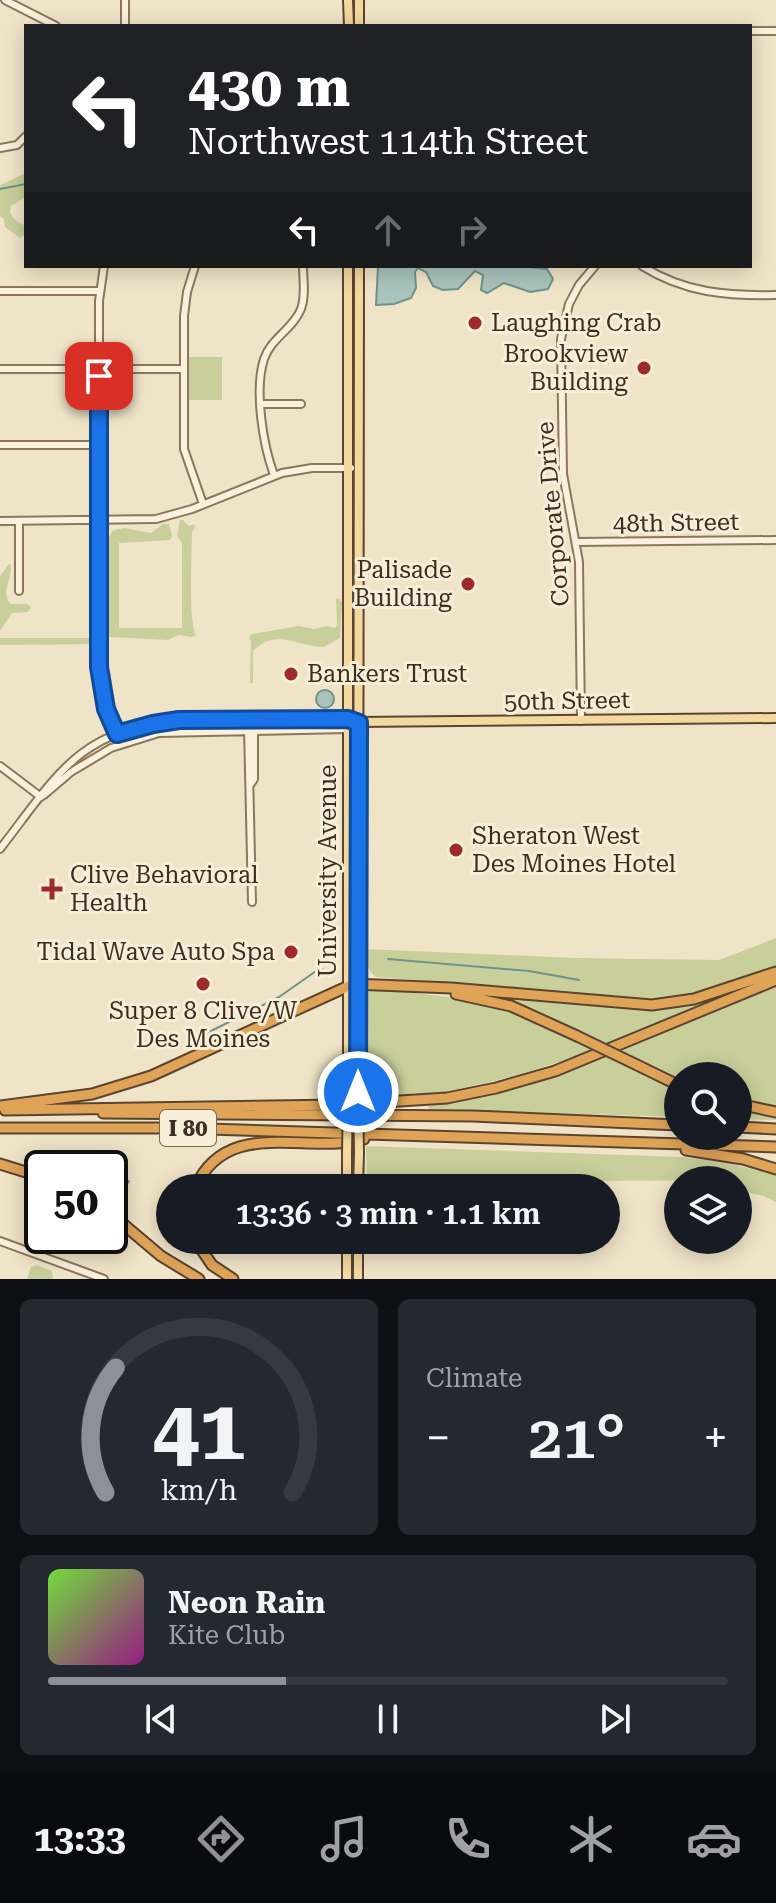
<!DOCTYPE html>
<meta charset="utf-8">
<style>
body{margin:0;font-family:"Roboto Serif",serif;background:#242831;color:#f1f3f6;height:100vh;display:flex;flex-direction:column;font-size:30px;white-space:nowrap}
*{box-sizing:border-box;margin:0}
p{font-size:26px;color:#9ea1a6}
.icon{flex:none;width:44px;height:44px;fill:none;stroke:currentColor;stroke-width:2;stroke-linecap:round;stroke-linejoin:round}
.map{position:relative;height:1279px;overflow:hidden}
.details{display:flex;flex-direction:column;gap:20px;padding:20px;background:#0d0f14;flex:1}
.details>*{flex:none}
.guide{position:absolute;left:24px;top:24px;width:728px;height:244px;border-radius:0px;box-shadow:0 4px 20px #0003;background:#202124;color:#fff;overflow:hidden}
.controls{position:absolute;left:664px;top:1062px;display:grid;gap:16px}
.controls a{display:grid;place-items:center;width:88px;height:88px;border-radius:50%;background:#171b24;box-shadow:0 4px 20px #0003;font-size:40px}
.speed{position:absolute;left:24px;top:1150px;display:flex;gap:16px;font-size:40px;font-weight:700;text-align:center}
.speed>*{display:grid;place-content:center;width:104px;height:104px;border-radius:50%;background:#171b24;box-shadow:0 4px 20px #0003;line-height:1}
.speed .limit{border:4px solid #111;border-radius:12px;background:#fff;color:#111}
.pin{position:absolute;display:grid;place-items:center;width:68px;height:68px;color:#fff;margin:-34px;border-radius:16px;box-shadow:0 4px 12px #0006}
.me{position:absolute;width:88px;margin:-44px;rotate:0deg;stroke-linejoin:round;filter:drop-shadow(0 0 6px #0008)}
.turn{display:flex;align-items:center;gap:28px;height:168px;padding:0 32px;font-size:36px}
.turn .icon{width:104px;height:104px;stroke-width:2.5}
.turn b{display:block;font-size:56px;line-height:68px}
.lanes{display:flex;align-items:center;height:76px;padding:0 32px;background:#0003;justify-content:center;gap:40px;direction:ltr}
.lanes .off{opacity:.35}
.big{font-size:60px;font-weight:600;line-height:1.1}
.details .card{flex:1;display:flex;flex-direction:column;justify-content:center;gap:12px;min-width:0;padding:0 28px;border-radius:12px;background:#242831}
.details .dial{align-items:center;gap:0}
.dial svg{height:208px;overflow:visible;fill:none;stroke:#363941;stroke-width:7;stroke-linecap:round;text-anchor:middle}
.dial text{fill:#f1f3f6;stroke:none}
.song{display:flex;align-items:center;gap:24px}
.cover{width:96px;height:96px;border-radius:12px;background:linear-gradient(135deg,hsl(100 70% 55%),hsl(310 70% 35%))}
.played{height:8px;border-radius:4px;background:linear-gradient(90deg,#8c9099 35%,#363941 35%)}
.keys{display:flex;justify-content:space-around;direction:ltr}
.heat{display:flex;justify-content:space-between;align-items:center;font-size:44px;direction:ltr}
.details .tiles{flex:1;display:grid;gap:20px;grid-template-columns:1fr 1fr}
.card:last-child{grid-column:span 2}
.trip{position:absolute;left:156px;top:1174px;width:464px;height:80px;border-radius:40px;background:#171b24;box-shadow:0 4px 20px #0003;font-weight:600;line-height:80px;text-align:center}
.menu{display:flex;height:128px;justify-content:space-around;align-items:center;background:#090b0e;color:#9ea1a6}
.menu .icon{width:56px;height:56px}
.menu .current{color:#8c9099}
.menu b{font-size:36px;color:#f1f3f6}
.map>svg:first-child{display:block}
.green{fill:#c9cf9b}
.water{fill:#a9c4bc;stroke:#6f938a;stroke-width:2}
.lines{fill:none;stroke-linecap:round;stroke-linejoin:round}
.stream{stroke:#6f938a;stroke-width:2}
.minor-casing{stroke:#8d765c;stroke-width:10}
.major-casing{stroke:#5b4430;stroke-width:12}
.highway-casing{stroke:#5b4430;stroke-width:13}
.minor{stroke:#faf1dc;stroke-width:6}
.major{stroke:#f3d9a0;stroke-width:8}
.highway{stroke:#e0a458;stroke-width:9}
.major-bridge-casing{stroke:#5b4430;stroke-width:12;stroke-linecap:butt}
.highway-bridge-casing{stroke:#5b4430;stroke-width:13;stroke-linecap:butt}
.major-bridge{stroke:#f3d9a0;stroke-width:8}
.highway-bridge{stroke:#e0a458;stroke-width:9}
.route-casing{stroke:#114b97;stroke-width:20}
.route{stroke:#1a73e8;stroke-width:14}
.poi-dot{fill:#9e2a2b;stroke:#f7eed8;stroke-width:3}
.labels{text-anchor:middle;dominant-baseline:central;stroke-width:6;stroke-linejoin:round;paint-order:stroke}
.shield{fill:#f7eed8;stroke:#756857;stroke-width:2}
.shield-label{font-size:22px;font-weight:bold;fill:#3d2e20}
.poi-label{font-size:24px;fill:#3d2e20;stroke:#f7eed8;text-anchor:start}
.street-label{font-size:24px;fill:#3d2e20;stroke:#f7eed8}
</style>
<div class="map">
<svg width="776" height="1279" viewBox="0 0 776 1279">
<rect width="100%" height="100%" fill="#f0e4c8"/>
<path class="green" d="M26,173v24l-15,9 -1,7 6,8 10,5v8l-6,4 -15,-11 -1,-8 -4,-3v-31z
M186,357h36v43h-36z
M180,520h3l6,6 5,-2 1,4 -3,4c0,21 -4,89 4,103l-4,2 -14,-2 -10,5 -59,-3 -5,-17 4,-59 -5,-14 10,-17 12,-2 26,5 12,-9h6l3,12 -2,4 -51,3v85h63v-85l-5,-7z
M10,563c4,16 -10,26 0,41h17l4,3 -3,5 -16,1 -12,18v-55z
M338,598l4,4 -2,36 -16,9c-26,0 -48,-20 -71,4v32h-3l1,-41 -2,-4 3,-4 47,-8 15,3 13,-3 8,2 2,-3 -1,-26z
M0,638h95v6l-95,1z
M776,938v29l-78,26 -53,8 -269,-24c-10,-8 -11,-15 -11,-28l211,9 143,2z
M776,986v123l-38,-7v-26h-60v6l-59,-30z
M376,988l97,12 36,9 87,40c-75,27 -150,49 -230,50l-3,-25 -1,-85z
M497,997c72,6 143,20 213,1l1,3 -107,44 -76,-37z
M608,1056l70,31v30l-249,-8 -1,-3c63,-9 122,-26 180,-50z
M738,1106l38,8v6l-38,-1z
M366,1146l316,11 42,5 52,13v27l-13,-6 -25,-6v-10l-295,2 3,6h-63l3,-6h-19z
M37,1265l15,6 1,8h-26l4,-12z"/>
<path class="water" d="M378,266h142l27,3 6,10 -5,10 -18,3 -26,-9 -17,10 -6,-3 2,-15 -8,-4 -17,18 -15,1 -10,-4 -7,-14 -8,-4 -3,4 1,16 -5,10 -17,6 -18,1z
M316 699a9 9 0 1 1 18 0a9 9 0 1 1-18 0Z"/>
<g class="lines">
<path class="stream" d="M0,189l26,-5
M388,959l141,12 50,9
M194,1044l11,-10 74,-37 40,-28 6,1
M110,1197l12,-4 7,-12"/>
<defs>
<path id="minor" d="M5,0l51,26
M125,0v26
M750,31h26
M0,148l17,-3 9,-9
M104,266l-5,35v366l7,42 15,35
M195,266l-8,26 -3,24v133l19,55
M642,266c43,27 85,30 134,29
M0,291h100
M0,369h184
M261,404h40
M0,445h99
M274,475c-11,-30 -20,-85 -10,-116 7,-21 29,-30 37,-50 5,-13 2,-29 2,-43
M0,521l156,-2 36,-10 90,-36 30,-5h39
M19,521v70
M577,542l199,-2
M581,721l-2,-159 -16,-88 -2,-135 8,-35 10,-19 16,-19
M248,727l4,175
M0,766l41,31
M250,785l4,-6v-59
M44,795l27,-23 40,-24 48,-15 189,-4
M0,849c56,-72 78,-120 179,-129l169,-1
M0,1241l104,38"/>
<path id="major" d="M348,0l1,26
M359,0v26
M357,722l419,-4
M348,1092v-826
M358,1092l1,-826
M347,1153v35
M358,1188l1,-35
M358,1240v39
M347,1279v-39"/>
<path id="highway" d="M456,994l55,12 66,30
M637,1065l41,20
M738,1104l38,8
M0,1106l92,-12 59,-18 202,-92 98,4 201,17 42,-6 82,-27
M5,1110l333,-5 109,-7 49,-10 59,-17 221,-91
M103,1113l370,3 205,9
M738,1127l38,2
M0,1128h177l599,19
M686,1150l57,9 33,10
M0,1164l42,13
M195,1188c32,-72 110,-33 169,-49
M110,1213l51,43 38,23
M195,1240l17,25 21,14"/>
</defs>
<use href="#minor" class="minor-casing"/>
<use href="#major" class="major-casing"/>
<use href="#highway" class="highway-casing"/>
<use href="#minor" class="minor"/>
<use href="#major" class="major"/>
<use href="#highway" class="highway"/>
<defs>
<path id="major-bridge" d="M358,1092l1,61
M347,1153l1,-61"/>
<path id="highway-bridge" d="M577,1036l60,29"/>
</defs>
<use href="#major-bridge" class="major-bridge-casing"/>
<use href="#highway-bridge" class="highway-bridge-casing"/>
<use href="#major-bridge" class="major-bridge"/>
<use href="#highway-bridge" class="highway-bridge"/>
</g>
<g class="lines">
<defs>
<path id="route" d="M99,376v291l7,42 11,25 36,-10 26,-4 169,-1 11,4 -1,369"/>
</defs>
<use href="#route" class="route-casing"/>
<use href="#route" class="route"/>
</g>
<g class="poi-dot">
<circle cx="475" cy="323" r="8"/>
<circle cx="644" cy="368" r="8"/>
<circle cx="468" cy="584" r="8"/>
<circle cx="291" cy="674" r="8"/>
<circle cx="456" cy="850" r="8"/>
<path d="M48 877h8v8h8v8h-8v8h-8v-8h-8v-8h8z"/>
<circle cx="291" cy="952" r="8"/>
<circle cx="203" cy="984" r="8"/>
</g>
<g class="labels">
<rect class="shield" x="160" y="1110" width="56" height="36" rx="6"/>
<g class="shield-label">
<text x="188" y="1128">I 80</text>
</g>
<g class="poi-label">
<text x="491" y="323">Laughing Crab</text>
<text x="628" y="354" text-anchor="end">Brookview<tspan x="628" dy="28">Building</tspan></text>
<text x="452" y="570" text-anchor="end">Palisade<tspan x="452" dy="28">Building</tspan></text>
<text x="307" y="674">Bankers Trust</text>
<text x="472" y="836">Sheraton West<tspan x="472" dy="28">Des Moines Hotel</tspan></text>
<text x="70" y="875">Clive Behavioral<tspan x="70" dy="28">Health</tspan></text>
<text x="275" y="952" text-anchor="end">Tidal Wave Auto Spa</text>
<text x="203" y="1011" text-anchor="middle">Super 8 Clive/W<tspan x="203" dy="28">Des Moines</tspan></text>
</g>
<g class="street-label">
<text transform="translate(553 514) rotate(-95)">Corporate Drive</text>
<text transform="translate(676 523) rotate(-1)">48th Street</text>
<text transform="translate(567 701) rotate(-1)">50th Street</text>
<text transform="translate(328 871) rotate(-90)">University Avenue</text>
</g>
</g>
</svg>
<div class="controls">
<a><svg class="icon" aria-label="search" viewBox="0 0 24 24"><circle cx="10" cy="10" r="6"/><path d="M15 15l6 6"/></svg></a>
<a><svg class="icon" aria-label="layers" viewBox="0 0 24 24"><path d="M12 4l9 5-9 5-9-5zM3 14l9 5 9-5"/></svg></a>
</div>
<div class="speed"><div class="limit">50</div></div>
<div class="pin" style="left:99px;top:376px;background:#d93025"><svg class="icon" aria-label="arrive" viewBox="0 0 24 24"><path d="M6 21V4h12l-3 4 3 4H6"/></svg></div>
<svg class="me" style="left:358px;top:1092px" viewBox="-20 -20 40 40"><circle r="17" fill="#1a73e8" stroke="#fff" stroke-width="3"/><path d="M0-11L8 9 0 5-8 9z" fill="#fff"/></svg>
<div class="trip">13:36 · 3 min · 1.1 km</div>
<div class="guide">
<div class="turn"><svg class="icon" aria-label="left" viewBox="0 0 24 24"><path d="M17 20v-9H6M10 6l-5 5 5 5"/></svg><div><b>430 m</b>Northwest 114th Street</div></div>
<div class="lanes"><svg class="icon" aria-label="left" viewBox="0 0 24 24"><path d="M17 20v-9H6M10 6l-5 5 5 5"/></svg><svg class="icon off" aria-label="ahead" viewBox="0 0 24 24"><path d="M12 20V5M6 11l6-6 6 6"/></svg><svg class="icon off" aria-label="right" viewBox="0 0 24 24"><path d="M7 20v-9h11M14 6l5 5-5 5"/></svg></div>
</div>
</div>
<section class="details">
<div class="tiles">
<div class="card dial"><svg viewBox="0 0 100 80">
<path d="M14 69A42 42 0 1 1 86 69"/>
<path d="M14 69A42 42 0 0 1 18 21" stroke="#8c9099"/>
<text x="50" y="56" font-size="32" font-weight="700">41</text>
<text x="50" y="72" font-size="11">km/h</text>
</svg></div>
<div class="card"><p>Climate</p>
<div class="heat"><a>−</a><b class="big">21°</b><a>+</a></div>
</div>
<div class="card">
<div class="song"><i class="cover"></i><div><b>Neon Rain</b><p>Kite Club</p></div></div>
<div class="played"></div>
<div class="keys"><svg class="icon" aria-label="previous" viewBox="0 0 24 24"><path d="M18 5L8 12l10 7zM5 5v14"/></svg><svg class="icon" aria-label="pause" viewBox="0 0 24 24"><path d="M8 5v14M16 5v14"/></svg><svg class="icon" aria-label="next" viewBox="0 0 24 24"><path d="M6 5l10 7-10 7zM19 5v14"/></svg></div>
</div>
</div>
</section>
<nav class="menu">
<b>13:33</b>
<svg class="icon current" aria-label="directions" viewBox="0 0 24 24"><path d="M12 3l9 9-9 9-9-9zM9 14v-3h6M13 9l2 2-2 2"/></svg>
<svg class="icon" aria-label="music" viewBox="0 0 24 24"><path d="M9 18V5l10-2v13"/><circle cx="6" cy="18" r="3"/><circle cx="16" cy="16" r="3"/></svg>
<svg class="icon" aria-label="phone" viewBox="0 0 24 24"><path d="M5 4h4l2 5-3 2q2 4 5 5l2-3 5 2v4C11 20 4 13 5 4z"/></svg>
<svg class="icon" aria-label="climate" viewBox="0 0 24 24"><path d="M12 3v18M4 7l16 10M4 17L20 7"/></svg>
<svg class="icon" aria-label="car" viewBox="0 0 24 24"><path d="M5 17H2v-5l4-1 3-4h7l3 4 3 1v5h-3M9 17h6M6 11h13"/><circle cx="7" cy="17" r="2"/><circle cx="17" cy="17" r="2"/></svg>
</nav>
